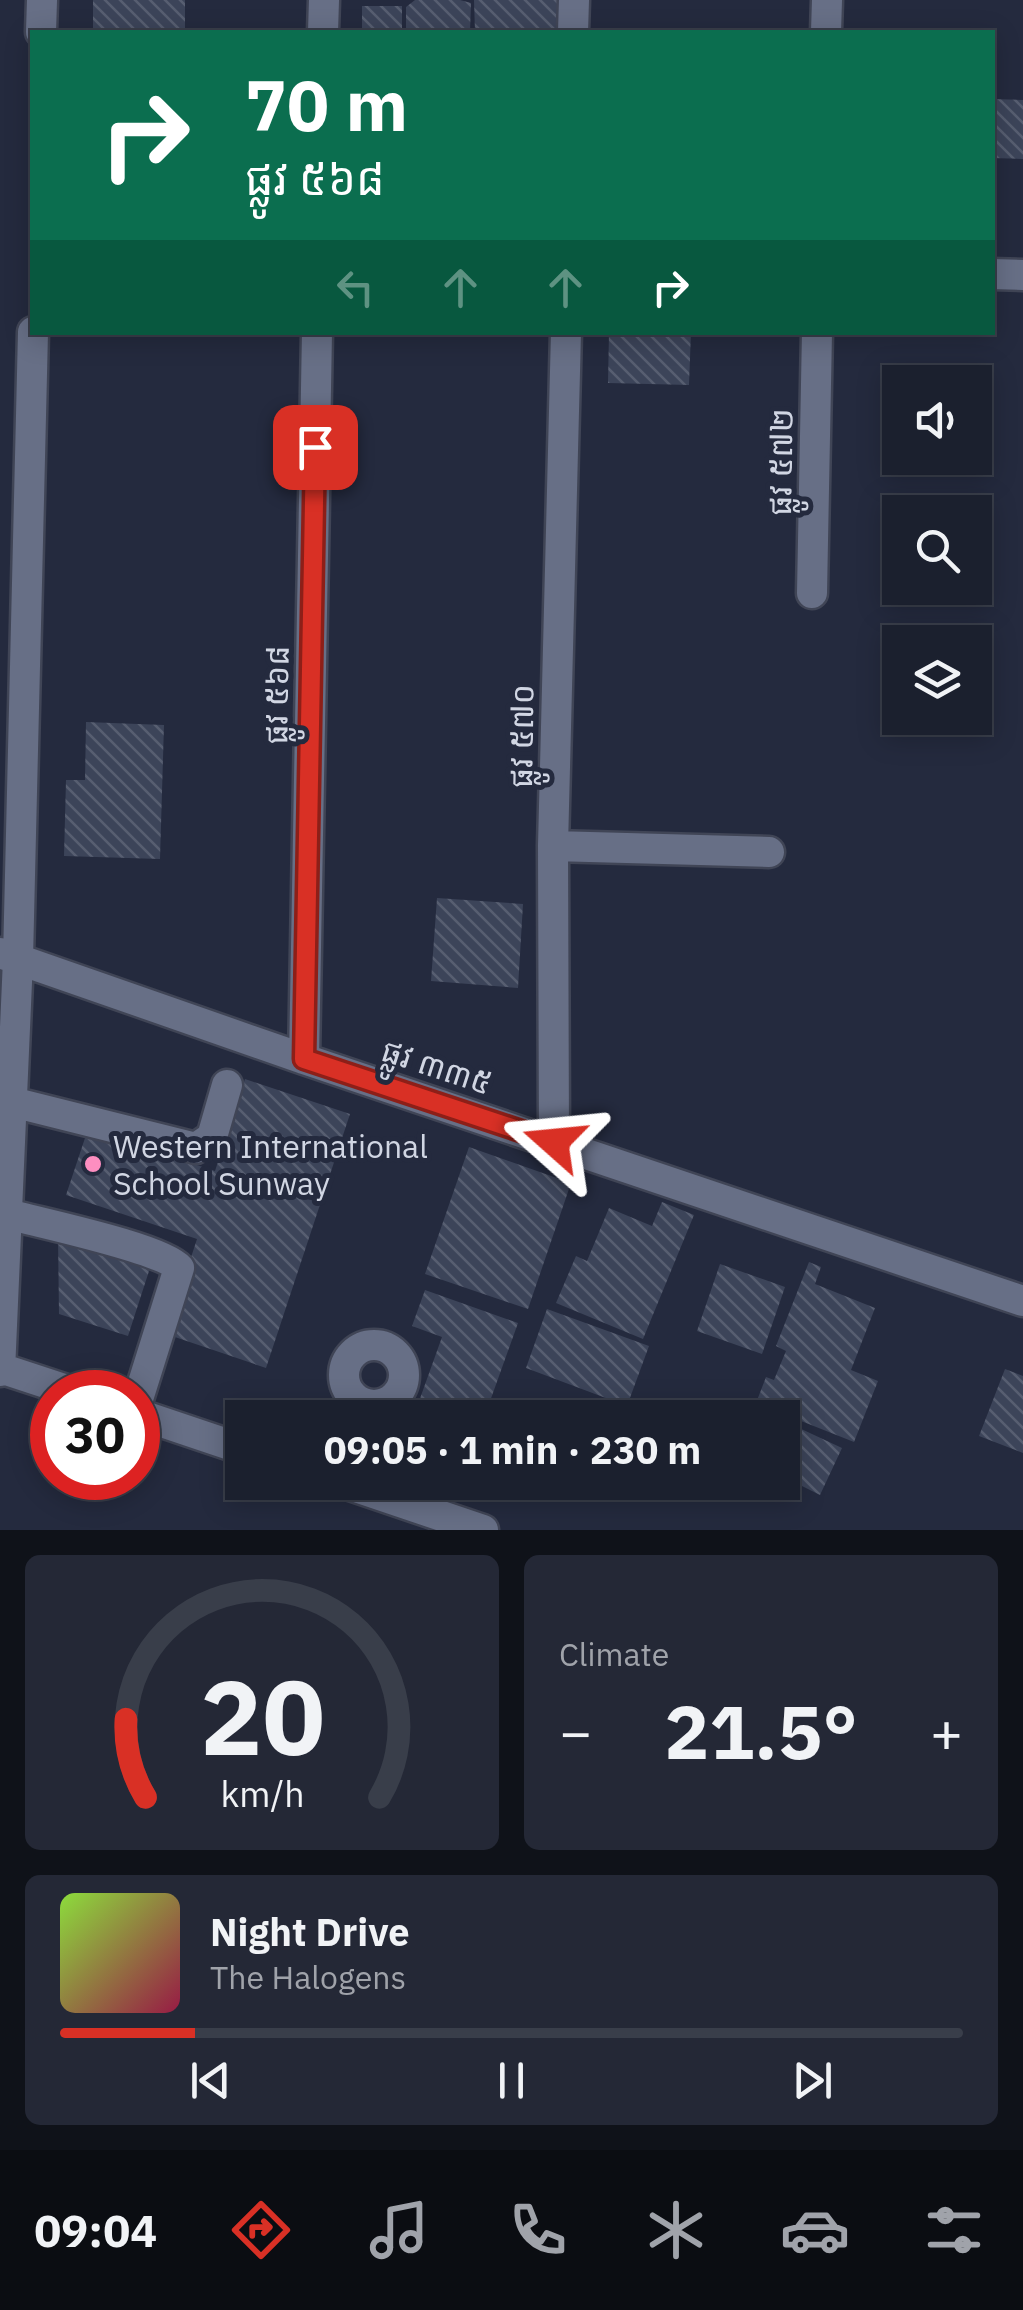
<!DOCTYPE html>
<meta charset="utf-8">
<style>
body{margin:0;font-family:"IBM Plex Sans","Noto Sans Khmer",sans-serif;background:#242836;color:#f1f3f6;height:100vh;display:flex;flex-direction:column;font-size:38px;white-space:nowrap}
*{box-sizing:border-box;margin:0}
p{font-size:32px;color:#a0a3aa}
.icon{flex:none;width:55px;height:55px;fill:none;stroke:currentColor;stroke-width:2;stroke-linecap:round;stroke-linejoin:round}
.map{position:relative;height:1530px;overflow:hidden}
.panel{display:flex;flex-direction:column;gap:25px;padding:25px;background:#0f1219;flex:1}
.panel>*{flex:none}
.top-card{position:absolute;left:30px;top:30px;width:965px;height:305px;border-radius:0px;box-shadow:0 5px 25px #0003,0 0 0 2px #393e4a;background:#0b6e4f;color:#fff;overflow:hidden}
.fabs{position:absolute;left:882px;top:365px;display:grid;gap:20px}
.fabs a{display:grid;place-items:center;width:110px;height:110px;border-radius:0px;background:#1b202e;box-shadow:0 5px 25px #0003,0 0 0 2px #393e4a;font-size:50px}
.speed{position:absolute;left:30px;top:1370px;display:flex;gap:20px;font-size:50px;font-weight:700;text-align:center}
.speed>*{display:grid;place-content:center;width:130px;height:130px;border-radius:50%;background:#1b202e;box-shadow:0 5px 25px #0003,0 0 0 2px #393e4a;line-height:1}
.speed .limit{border:15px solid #d22;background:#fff;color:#111}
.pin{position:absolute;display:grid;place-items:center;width:85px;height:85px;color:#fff;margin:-42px;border-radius:20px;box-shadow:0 5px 15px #0006}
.me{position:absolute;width:110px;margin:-55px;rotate:288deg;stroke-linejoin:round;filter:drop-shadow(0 0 8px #0008)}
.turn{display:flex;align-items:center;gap:35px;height:210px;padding:0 50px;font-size:45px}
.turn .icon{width:130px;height:130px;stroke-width:2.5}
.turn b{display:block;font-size:70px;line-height:85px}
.lanes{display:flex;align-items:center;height:95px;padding:0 50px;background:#0003;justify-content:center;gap:50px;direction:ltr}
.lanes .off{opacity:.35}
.big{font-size:75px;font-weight:700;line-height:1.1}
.panel .widget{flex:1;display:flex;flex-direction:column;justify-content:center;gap:15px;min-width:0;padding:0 35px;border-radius:15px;background:#242836}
.panel .dial{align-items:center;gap:0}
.dial svg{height:260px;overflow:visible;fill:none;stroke:#393e4a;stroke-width:7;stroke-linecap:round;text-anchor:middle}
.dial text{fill:#f1f3f6;stroke:none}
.song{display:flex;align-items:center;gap:30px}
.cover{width:120px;height:120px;border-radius:15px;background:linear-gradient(135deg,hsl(90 70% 55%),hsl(340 70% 35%))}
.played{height:10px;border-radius:5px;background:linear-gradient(90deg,#d93025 15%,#393e4a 15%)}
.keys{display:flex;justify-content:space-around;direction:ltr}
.heat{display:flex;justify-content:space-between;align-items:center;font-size:55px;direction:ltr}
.panel .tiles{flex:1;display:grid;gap:25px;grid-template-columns:1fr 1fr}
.widget:last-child{grid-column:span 2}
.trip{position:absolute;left:225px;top:1400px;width:575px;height:100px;border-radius:0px;background:#1b202e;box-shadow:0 5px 25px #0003,0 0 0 2px #393e4a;font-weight:700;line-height:100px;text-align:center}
.tab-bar{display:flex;height:160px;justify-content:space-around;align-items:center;background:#0b0d12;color:#a0a3aa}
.tab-bar .icon{width:70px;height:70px}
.tab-bar .selected{color:#d93025}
.tab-bar b{font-size:45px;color:#f1f3f6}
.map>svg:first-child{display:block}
.building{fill:url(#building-back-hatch)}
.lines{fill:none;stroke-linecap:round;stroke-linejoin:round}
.minor-casing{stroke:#404556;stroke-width:35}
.minor{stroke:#676f86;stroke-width:30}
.route-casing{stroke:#8d1f18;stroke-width:25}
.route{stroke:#d93025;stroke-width:18}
.poi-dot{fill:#fd8ec0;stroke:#242a3e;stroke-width:4}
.labels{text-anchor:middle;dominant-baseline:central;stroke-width:10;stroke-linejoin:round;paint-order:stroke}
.street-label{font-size:32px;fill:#d1d6e3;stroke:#242a3e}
.poi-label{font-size:32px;fill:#d1d6e3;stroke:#242a3e;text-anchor:start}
</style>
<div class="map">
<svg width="1023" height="1530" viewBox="0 0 1023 1530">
<defs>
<pattern id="building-back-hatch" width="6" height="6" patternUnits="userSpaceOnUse" patternTransform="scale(2.5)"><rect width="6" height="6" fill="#3c4459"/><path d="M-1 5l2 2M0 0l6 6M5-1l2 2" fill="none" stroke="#575e71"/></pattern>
</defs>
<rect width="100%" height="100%" fill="#242a3e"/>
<path class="building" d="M93,0h92v32h-92z
M415,0h45l11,3 -1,29h-64v-25z
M474,0h88l1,32h-88z
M362,6h40v26h-40z
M992,99l31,1v59l-31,-1z
M609,332h82l-2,53 -81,-2z
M86,722l78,3 -4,134 -96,-3 2,-76h19z
M437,898l86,6 -5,84 -87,-7z
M245,1079l105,35 -84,254 -100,-34 31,-95 -131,-44 22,-66 127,42z
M469,1147l102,36 -43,126 -103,-35z
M662,1202l32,13 -51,124 -87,-36 20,-47 11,5 22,-53 43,18z
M58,1237l92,31 -22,68 -69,-22z
M809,1262l12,5 -6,17 60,24 -24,62 27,11 -24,61 -98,-39 10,-26 8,3 12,-29 -10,-5z
M720,1264l65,23 -23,67 -65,-23z
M425,1290l93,33 -34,95h-71l29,-81 -30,-11z
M547,1309l102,37 -22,60 -101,-38z
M1005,1369l18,7v77l-44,-17z
M782,1420l60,28 -22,47 -20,-10 -7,14 -34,-17h23z"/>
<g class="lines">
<defs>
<path id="minor" d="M41,32l1,-32
M323,32l1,-32
M573,32l1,-32
M826,32l1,-32
M992,274l31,1
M812,593l5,-261
M553,846l216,6
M0,953l304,106 719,242
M304,1059l13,-727
M12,1102l184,46 16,-11 15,-52
M554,1142l-1,-296 13,-514
M8,1214c32,9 154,34 171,54l-41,131
M344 1375a30 30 0 1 1 60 0a30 30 0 1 1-60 0Z
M0,1368l73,24
M0,1371l18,-412 15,-627
M138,1414l104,35
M341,1482l142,48"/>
</defs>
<use href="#minor" class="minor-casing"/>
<use href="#minor" class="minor"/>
</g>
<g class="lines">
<defs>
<path id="route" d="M315,447l-11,612 250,83"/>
</defs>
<use href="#route" class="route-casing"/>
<use href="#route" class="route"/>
</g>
<circle class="poi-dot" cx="93" cy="1164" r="10"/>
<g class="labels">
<g class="street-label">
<text transform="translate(780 462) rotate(-89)">ផ្លូវ ៥៧២</text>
<text transform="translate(276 695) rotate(-89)">ផ្លូវ ៥៦៨</text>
<text transform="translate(521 736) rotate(-89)">ផ្លូវ ៥៧០</text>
<text transform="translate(437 1066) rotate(18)">ផ្លូវ ៣៣៥</text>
</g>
<g class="poi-label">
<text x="113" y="1146">Western International<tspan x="113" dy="37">School Sunway</tspan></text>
</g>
</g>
</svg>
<div class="fabs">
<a><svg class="icon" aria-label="sound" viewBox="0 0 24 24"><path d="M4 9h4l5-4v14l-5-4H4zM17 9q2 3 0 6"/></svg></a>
<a><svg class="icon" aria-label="search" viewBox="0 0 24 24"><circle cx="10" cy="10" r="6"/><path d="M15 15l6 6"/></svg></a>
<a><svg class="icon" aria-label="layers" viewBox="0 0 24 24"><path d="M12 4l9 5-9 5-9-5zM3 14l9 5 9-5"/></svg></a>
</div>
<div class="speed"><div class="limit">30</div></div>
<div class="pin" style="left:315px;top:447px;background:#d93025"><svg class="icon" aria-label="arrive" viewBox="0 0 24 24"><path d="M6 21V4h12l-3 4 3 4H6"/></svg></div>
<svg class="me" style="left:554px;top:1142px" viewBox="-20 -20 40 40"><path d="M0-17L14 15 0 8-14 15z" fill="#d93025" stroke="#fff" stroke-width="4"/></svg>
<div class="trip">09:05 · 1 min · 230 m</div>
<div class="top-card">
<div class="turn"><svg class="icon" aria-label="right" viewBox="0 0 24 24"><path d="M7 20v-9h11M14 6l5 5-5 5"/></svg><div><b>70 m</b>ផ្លូវ ៥៦៨</div></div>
<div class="lanes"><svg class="icon off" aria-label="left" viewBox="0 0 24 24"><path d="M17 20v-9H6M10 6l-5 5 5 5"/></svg><svg class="icon off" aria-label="ahead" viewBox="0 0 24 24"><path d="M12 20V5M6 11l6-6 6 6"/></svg><svg class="icon off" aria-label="ahead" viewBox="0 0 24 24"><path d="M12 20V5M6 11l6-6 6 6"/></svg><svg class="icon" aria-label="right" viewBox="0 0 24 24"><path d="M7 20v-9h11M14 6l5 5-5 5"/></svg></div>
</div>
</div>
<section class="panel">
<div class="tiles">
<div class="widget dial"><svg viewBox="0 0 100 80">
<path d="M14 69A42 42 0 1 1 86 69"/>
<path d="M14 69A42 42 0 0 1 8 45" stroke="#d93025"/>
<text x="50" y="56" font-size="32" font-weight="700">20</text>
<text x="50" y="72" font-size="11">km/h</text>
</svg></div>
<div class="widget"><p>Climate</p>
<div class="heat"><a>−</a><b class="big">21.5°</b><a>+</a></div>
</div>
<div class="widget">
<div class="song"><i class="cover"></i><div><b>Night Drive</b><p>The Halogens</p></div></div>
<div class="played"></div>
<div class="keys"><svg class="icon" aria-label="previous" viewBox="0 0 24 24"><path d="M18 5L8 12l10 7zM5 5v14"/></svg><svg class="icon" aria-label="pause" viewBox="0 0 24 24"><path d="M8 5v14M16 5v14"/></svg><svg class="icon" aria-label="next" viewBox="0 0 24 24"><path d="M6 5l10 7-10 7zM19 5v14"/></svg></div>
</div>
</div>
</section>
<nav class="tab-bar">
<b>09:04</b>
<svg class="icon selected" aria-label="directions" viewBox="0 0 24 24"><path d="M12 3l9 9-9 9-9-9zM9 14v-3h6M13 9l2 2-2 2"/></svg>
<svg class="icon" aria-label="music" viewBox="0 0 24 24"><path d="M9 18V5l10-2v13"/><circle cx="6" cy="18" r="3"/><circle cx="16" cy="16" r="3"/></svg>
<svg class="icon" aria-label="phone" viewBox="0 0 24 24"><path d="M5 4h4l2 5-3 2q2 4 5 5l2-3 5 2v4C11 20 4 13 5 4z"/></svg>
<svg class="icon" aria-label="climate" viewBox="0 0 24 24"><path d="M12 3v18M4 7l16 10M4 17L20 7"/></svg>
<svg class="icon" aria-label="car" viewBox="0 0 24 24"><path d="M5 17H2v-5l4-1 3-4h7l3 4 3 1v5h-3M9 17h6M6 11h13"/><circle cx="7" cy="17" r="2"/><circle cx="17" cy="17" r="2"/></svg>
<svg class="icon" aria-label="filters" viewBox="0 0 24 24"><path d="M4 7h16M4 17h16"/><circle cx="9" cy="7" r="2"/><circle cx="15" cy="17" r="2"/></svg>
</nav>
